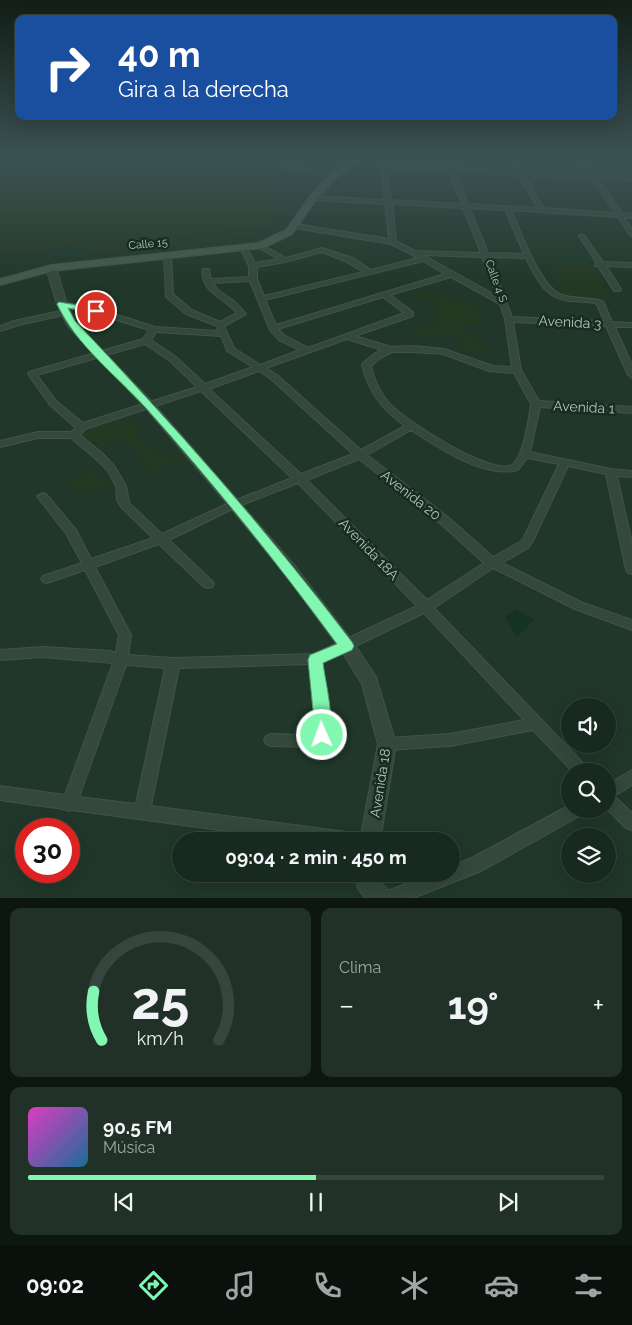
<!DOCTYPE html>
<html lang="es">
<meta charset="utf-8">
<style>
body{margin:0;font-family:Raleway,sans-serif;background:#213128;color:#f1f3f6;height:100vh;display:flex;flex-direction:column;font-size:19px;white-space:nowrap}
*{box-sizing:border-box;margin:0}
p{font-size:16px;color:#9fa6a4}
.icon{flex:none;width:28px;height:28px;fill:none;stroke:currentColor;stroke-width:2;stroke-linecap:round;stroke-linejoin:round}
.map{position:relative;height:898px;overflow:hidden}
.panel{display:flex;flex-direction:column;gap:10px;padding:10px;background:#0d1711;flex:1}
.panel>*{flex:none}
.banner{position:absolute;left:15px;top:15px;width:602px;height:105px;border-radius:10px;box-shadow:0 5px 20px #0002,0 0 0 1px #36453d;background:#1a4fa0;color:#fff;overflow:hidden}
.controls{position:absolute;left:561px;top:698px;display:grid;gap:10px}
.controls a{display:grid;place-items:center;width:55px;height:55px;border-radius:50%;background:#18291f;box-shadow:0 5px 20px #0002,0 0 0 1px #36453d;font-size:25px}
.speed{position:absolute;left:15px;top:818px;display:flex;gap:10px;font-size:25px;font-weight:700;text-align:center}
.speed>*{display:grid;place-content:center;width:65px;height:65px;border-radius:50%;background:#18291f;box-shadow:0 5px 20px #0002,0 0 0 1px #36453d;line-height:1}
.speed .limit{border:8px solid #d22;background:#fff;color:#111}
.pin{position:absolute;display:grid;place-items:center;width:42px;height:42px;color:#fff;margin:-21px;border:2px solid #fff;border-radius:50%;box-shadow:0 1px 5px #0007}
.me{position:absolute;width:55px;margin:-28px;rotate:358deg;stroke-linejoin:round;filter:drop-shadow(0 0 4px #0008)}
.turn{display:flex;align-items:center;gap:18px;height:105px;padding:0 20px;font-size:22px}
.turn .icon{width:65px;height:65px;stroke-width:2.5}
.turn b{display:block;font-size:35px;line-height:42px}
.big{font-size:38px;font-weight:700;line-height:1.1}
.panel .tile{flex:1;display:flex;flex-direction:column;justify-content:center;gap:8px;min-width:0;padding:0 18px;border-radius:10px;background:#213128}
.panel .dial{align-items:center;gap:0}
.dial svg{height:130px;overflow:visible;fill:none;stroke:#36453d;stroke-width:7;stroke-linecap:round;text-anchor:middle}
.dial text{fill:#f1f3f6;stroke:none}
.song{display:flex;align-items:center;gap:15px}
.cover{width:60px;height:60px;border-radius:8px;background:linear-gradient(135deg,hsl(310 70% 55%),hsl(200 70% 35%))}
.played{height:5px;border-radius:2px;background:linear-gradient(90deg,#81f7b1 50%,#36453d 50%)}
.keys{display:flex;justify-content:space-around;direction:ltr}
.heat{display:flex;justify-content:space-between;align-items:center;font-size:28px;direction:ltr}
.panel .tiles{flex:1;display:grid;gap:10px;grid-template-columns:1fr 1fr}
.tile:last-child{grid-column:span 2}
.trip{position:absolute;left:172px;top:832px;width:288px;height:50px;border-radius:25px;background:#18291f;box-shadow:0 5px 20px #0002,0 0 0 1px #36453d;font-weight:700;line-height:50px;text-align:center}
.menu{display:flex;height:80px;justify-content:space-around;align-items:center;background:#0a100c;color:#9fa6a4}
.menu .icon{width:35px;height:35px}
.menu .active{color:#81f7b1}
.menu b{font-size:22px;color:#f1f3f6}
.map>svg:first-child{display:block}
.green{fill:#243822}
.water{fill:#143421}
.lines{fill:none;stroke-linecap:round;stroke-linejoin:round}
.minor-casing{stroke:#405448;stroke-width:2}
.tertiary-casing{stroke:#405448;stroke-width:2}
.secondary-casing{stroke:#405448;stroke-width:2}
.minor{fill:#34483b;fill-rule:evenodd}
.tertiary{fill:#34483b;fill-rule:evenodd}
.secondary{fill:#425b4c;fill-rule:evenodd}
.route{fill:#81f7b1;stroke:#54a173}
.labels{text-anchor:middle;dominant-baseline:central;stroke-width:5;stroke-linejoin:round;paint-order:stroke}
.far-street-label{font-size:11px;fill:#aec5b7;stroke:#192c21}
.street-label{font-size:14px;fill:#aec5b7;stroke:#192c21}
</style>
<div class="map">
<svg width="632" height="898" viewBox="0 0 632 898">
<rect width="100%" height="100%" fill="#203729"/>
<path class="green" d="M0,159h275c-16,4 -36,-6 -49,10l16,6 30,6 3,19 3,5 -7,22 -125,13 21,-1 -48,12 -17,1 -32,-5 -70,9z
M272,228l-45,13 -32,1 -1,-5 -3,-1z
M551,264l43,1 15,30h-46z
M445,289l-4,4 5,4 1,4 10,-2 17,5 5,7 6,3v4h-7l1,6 -10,-2 -2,4 -8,-1 5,3v3c9,4 14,10 23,15l-1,6 -21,-1 -5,-2v-11l-2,-3c-19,-2 -30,3 -49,-3l2,-4 22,-3 6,-3 -4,-9h-8l-2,-2 14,-4 -1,-4 -6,-5 -12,1 -3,-5z
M101,421l35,1 -3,2 5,8 -3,4 5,6 8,-1 1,5 8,4 -1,4 12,3 15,-5 3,6 -27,6 2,5 -6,3 -8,-5 -4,1 -2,-1 6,-3 -4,-4h-4l-4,-7 5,-2 -1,-5h-9l-3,-7 -26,8 -20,-12z
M92,473l9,6 11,-2 10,12 -17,-5 -21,11 -19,-15z"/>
<path class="water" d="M517,609l17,11 -17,17 -12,-20z"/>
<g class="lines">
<defs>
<path id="minor" d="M383,159h6l-2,6 61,3 -4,-9h6l4,9 62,3 -7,-12h6l7,12 68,3 -13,-15h6l13,16 36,1v4l-34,-2 24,35 10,1v4l-8,-1 8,12v7l-2,-1 -12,-18 -107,-7c9,20 29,76 49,84 12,6 29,2 43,7l9,21 20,1v4h-17l17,38v13l-4,-3 -22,-49 -93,-4 8,48 18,31 93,6v6l-92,-6 -10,45 81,17 21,2v6l-15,-1 15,67v31l-4,-1 -2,-3 -20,-96 -38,-8 -35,75 -5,7 -26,15 81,40 49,17v10l-57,-21 -82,-41 -59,40 152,158 2,5h-16l-39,-41 -83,16 -63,4 -5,-2 -2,-4 2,-4 5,-2 63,-4 74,-14 -100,-107 -102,49c3,20 14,63 3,81l-11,4 -43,-1 -5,-2 -2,-4 2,-4 5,-2 43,1 1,-23 -6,-48 -130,4 -28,138 203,27 6,3 2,5h-61l-229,-31 -3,1 -6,-2 -63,-9v-14l65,9 48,-132 -70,-6 -43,3v-10l43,-3 67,4 6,2 3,-18 -34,-65 -38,13 -4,-1 -2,-3 2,-3 39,-13 -15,-28 -30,-39 5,-3 4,1 30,36 15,29 62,-21 -32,-31 -4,-7 -1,-14 -8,-15 -12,-12 -25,-21h-33l-38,9v-6l38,-9h33l5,-4 -26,-23 -22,-31 1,-2 114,-33 6,-9 -55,-17 -35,-7 -1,-2 4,-2 37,7 56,18 63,4 -1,-5 -31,-12 -20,-17 -2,-44 7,2 2,39 19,16 28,12 17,-9c-12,-15 -38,-21 -34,-44h6l2,10 38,-2v-11l-8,-17 2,-1h4l8,15 23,-4 -20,-12v-2l2,-1 26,14 36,-10 31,10 18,12 47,-12 -27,-14 -96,-16 -3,-2 3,-2 94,15 -4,-35 -72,-4 -3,-2 3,-2 72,4 -4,-33zM387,169l62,3 13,32 -71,-4zM455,172l63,3 20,33 -70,-4zM524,175l68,3 23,35 -71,-5zM392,204l71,4 18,45 -66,-2 -19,-10zM470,208l35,2 19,44 -36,-1zM322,252l25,10 16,10 -99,24 -7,-17v-12l28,-5zM423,255l59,2 15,39zM489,257l37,1c10,20 18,40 43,43 9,1 19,0 28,3l7,17 -92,-4zM423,261l22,13 -169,51 -11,-25zM451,277l49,27 5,15 7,48 -19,-1 -49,-17 -30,-3 -23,1 -36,-11 58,-20v-4l-23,-17zM250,281l20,49 9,10 21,10 -40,15 -26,-17 -10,-22 22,-12 -12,-13 -16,-11 -5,-7zM383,297l21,16 -96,35 -23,-12 -7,-7zM156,332l65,4 6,15 26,16 -48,17 -29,-27 -25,-17zM347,339l35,11 -8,4 -11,9 -1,2c7,28 20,44 43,61l-44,24 -84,-75 -11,-7zM145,344l25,17 27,26 -114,36 -27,-22 -19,-26zM392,352h22l29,2 46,17 25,2 17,31c-2,14 -7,53 -19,61 -20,11 -109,-45 -123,-62 -9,-10 -15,-24 -18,-37l9,-8zM259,371l12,8 82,75 -52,20 -92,-85zM201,391l91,87 -61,24 -69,32 -33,-31 -3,-17 -11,-19 -12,-13 -23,-19 5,-6zM411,430c28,18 73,49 107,40l9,-12 32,6 -35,73 -4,5 -27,15 -44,-39 -82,-63zM359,459l82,65 43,39 -57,37 -120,-120zM298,483l119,123 -103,48 -141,4 -45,-3 3,-20 -36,-68 64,-23 45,43 4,1 4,-1 2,-3 -2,-3 -43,-41 70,-34zM126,665l39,3 -29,136 -57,-7z
M288,165l45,9 3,2 -3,2 -47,-10 -1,-1z
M580,235h4l19,27 29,1v4l-26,-1 15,23 -1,2h-6l-16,-25h-3l1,-4 -17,-26z
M65,310h3v4l-49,11 -19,6v-5l14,-5z
M632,770v15l-18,11 18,17v17l-6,-2 -19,-19 1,-25z
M570,805v4h16l-3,5 -102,57 -68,27h-30l2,-6 47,-18h19v-8l19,-7z"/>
<path id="tertiary" d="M51,265l5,3 11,36 8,18 78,81 142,163 58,76 23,35 20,67 -16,97h-20l18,-97 -16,-60 -21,-34 -56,-76 -55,-67 -85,-100 -78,-82 -10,-21 -11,-36z
M357,874h20v6l12,11 3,7h-26c-9,-8 -10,-13 -9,-24z"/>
<path id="secondary" d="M352,159h9l-25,19 -20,22 -24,34 -29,14 -211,23 -52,14v-6l51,-14 207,-22 28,-13 24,-34 20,-22z"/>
</defs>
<use href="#minor" class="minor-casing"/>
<use href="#tertiary" class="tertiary-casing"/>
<use href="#secondary" class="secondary-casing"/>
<use href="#minor" class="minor"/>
<use href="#tertiary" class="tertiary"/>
<use href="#secondary" class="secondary"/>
</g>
<linearGradient id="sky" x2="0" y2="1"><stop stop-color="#121e17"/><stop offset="0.56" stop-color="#3c5354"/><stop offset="1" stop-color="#3c5354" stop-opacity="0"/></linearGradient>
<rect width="632" height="285" fill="url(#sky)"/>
<path class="route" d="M59,302l40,7v4h-3l-28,-5 7,13c98,103 191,208 277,321l2,4 -2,4 -29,13c2,18 13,60 5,77l-6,2 -6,-2 -2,-5 -1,-25 -5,-50 2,-5 27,-11c-60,-82 -124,-161 -191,-236 -30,-33 -70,-63 -89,-104z"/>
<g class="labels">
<g class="far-street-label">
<text transform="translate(148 244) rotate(-5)">Calle 15</text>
<text transform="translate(496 281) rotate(70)">Calle 4 S</text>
</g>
<g class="street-label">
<text transform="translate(570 322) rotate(3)">Avenida 3</text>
<text transform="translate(584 407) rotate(3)">Avenida 1</text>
<text transform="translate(411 495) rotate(38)">Avenida 20</text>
<text transform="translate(369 549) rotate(46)">Avenida 18A</text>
<text transform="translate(380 783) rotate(-81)">Avenida 18</text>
</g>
</g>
</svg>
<div class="controls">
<a><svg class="icon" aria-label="sound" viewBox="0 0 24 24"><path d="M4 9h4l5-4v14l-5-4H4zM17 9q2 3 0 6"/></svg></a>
<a><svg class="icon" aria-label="search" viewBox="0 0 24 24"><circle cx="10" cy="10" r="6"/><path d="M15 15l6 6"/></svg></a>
<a><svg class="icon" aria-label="layers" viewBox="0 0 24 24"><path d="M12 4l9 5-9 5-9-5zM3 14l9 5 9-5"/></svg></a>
</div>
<div class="speed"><div class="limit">30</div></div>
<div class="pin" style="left:96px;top:311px;background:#d93025"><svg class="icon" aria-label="arrive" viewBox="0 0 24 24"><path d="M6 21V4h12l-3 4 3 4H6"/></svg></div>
<svg class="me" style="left:322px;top:735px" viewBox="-20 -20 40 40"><circle r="17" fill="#81f7b1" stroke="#fff" stroke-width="3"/><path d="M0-11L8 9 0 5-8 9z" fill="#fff"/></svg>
<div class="trip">09:04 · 2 min · 450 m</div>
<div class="banner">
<div class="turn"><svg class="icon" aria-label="right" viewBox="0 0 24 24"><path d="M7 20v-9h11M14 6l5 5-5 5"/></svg><div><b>40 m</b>Gira a la derecha</div></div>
</div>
</div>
<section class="panel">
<div class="tiles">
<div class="tile dial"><svg viewBox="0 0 100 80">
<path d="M14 69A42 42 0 1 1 86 69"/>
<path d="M14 69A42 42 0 0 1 9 39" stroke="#81f7b1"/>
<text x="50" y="56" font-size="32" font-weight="700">25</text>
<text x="50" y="72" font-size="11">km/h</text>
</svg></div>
<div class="tile"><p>Clima</p>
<div class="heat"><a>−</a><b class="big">19°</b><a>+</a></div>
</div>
<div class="tile">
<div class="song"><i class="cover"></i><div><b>90.5 FM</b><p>Música</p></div></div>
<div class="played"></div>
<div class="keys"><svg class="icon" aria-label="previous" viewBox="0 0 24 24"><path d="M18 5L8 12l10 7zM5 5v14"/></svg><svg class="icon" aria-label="pause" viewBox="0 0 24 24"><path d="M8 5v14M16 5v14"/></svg><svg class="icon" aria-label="next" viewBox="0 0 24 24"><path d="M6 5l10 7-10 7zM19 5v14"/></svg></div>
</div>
</div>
</section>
<nav class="menu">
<b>09:02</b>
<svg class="icon active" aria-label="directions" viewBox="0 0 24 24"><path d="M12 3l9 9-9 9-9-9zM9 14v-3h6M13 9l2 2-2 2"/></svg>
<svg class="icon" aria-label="music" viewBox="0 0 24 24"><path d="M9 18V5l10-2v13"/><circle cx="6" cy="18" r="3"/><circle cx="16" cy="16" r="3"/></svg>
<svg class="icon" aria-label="phone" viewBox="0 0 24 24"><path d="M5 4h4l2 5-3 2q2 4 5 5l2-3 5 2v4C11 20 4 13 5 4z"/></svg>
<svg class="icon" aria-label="climate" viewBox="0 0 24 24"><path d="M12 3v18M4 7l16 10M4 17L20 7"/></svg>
<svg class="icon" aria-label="car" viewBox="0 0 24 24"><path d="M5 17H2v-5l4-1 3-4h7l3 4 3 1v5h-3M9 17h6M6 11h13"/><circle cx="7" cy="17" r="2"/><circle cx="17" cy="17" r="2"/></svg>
<svg class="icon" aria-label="filters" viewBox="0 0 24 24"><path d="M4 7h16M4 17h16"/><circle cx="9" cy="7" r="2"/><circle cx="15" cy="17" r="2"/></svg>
</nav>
